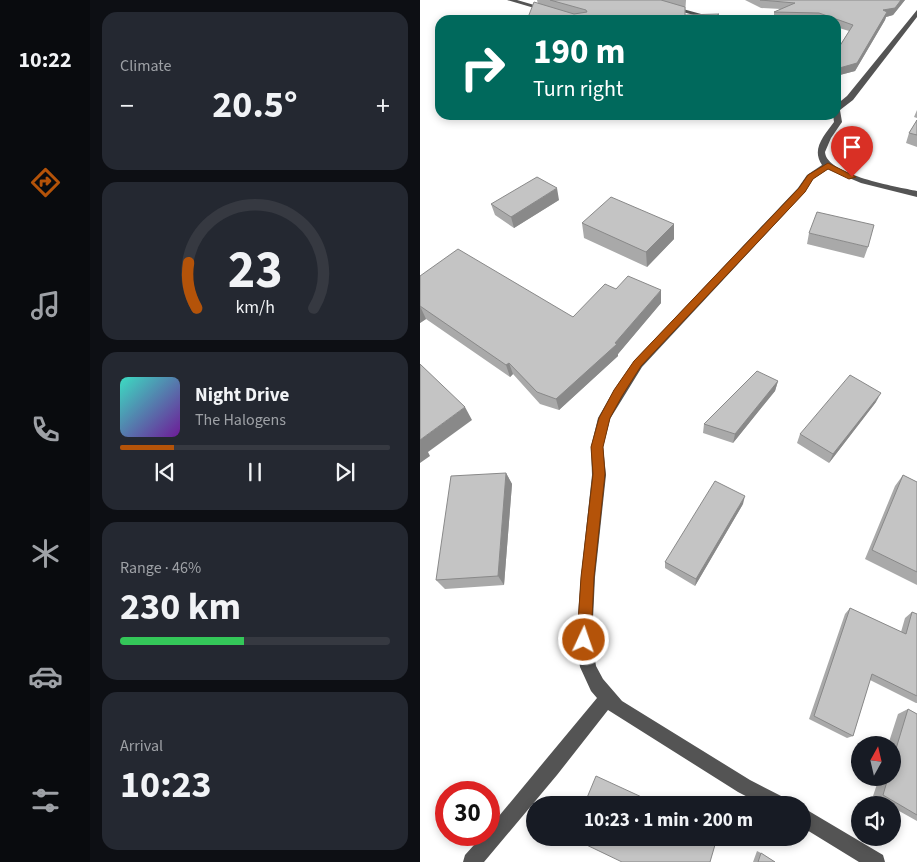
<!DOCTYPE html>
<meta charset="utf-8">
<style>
body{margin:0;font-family:"Source Sans 3",sans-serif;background:#242831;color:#f1f3f6;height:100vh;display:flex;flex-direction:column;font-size:19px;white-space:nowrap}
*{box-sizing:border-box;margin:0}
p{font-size:16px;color:#9ea1a6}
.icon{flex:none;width:28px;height:28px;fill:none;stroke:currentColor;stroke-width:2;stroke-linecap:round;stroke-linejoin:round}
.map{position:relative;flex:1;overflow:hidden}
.details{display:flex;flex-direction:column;gap:12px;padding:12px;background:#0d0f14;width:330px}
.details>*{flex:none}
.top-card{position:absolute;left:15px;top:15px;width:406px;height:105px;border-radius:15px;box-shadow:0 2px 8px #0003;background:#00695c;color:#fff;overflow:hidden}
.needle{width:32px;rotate:8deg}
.tools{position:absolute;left:431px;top:736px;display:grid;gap:10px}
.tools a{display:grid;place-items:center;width:50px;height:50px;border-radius:50%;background:#171b24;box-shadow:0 2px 8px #0003;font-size:25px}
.speed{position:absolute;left:15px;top:781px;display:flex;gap:10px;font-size:25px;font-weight:700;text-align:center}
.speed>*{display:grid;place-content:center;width:65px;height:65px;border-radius:50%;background:#171b24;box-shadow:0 2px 8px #0003;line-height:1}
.speed .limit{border:8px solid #d22;background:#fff;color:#111}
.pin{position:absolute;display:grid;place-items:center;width:42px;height:42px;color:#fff;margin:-51px -21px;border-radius:50% 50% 50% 0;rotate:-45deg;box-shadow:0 0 5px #0007}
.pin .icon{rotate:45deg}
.me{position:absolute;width:55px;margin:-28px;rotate:3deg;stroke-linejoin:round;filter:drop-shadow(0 0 4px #0008)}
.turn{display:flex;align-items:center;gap:18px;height:105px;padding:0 15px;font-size:22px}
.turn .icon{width:65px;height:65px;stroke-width:2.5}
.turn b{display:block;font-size:35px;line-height:42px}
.big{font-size:38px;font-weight:700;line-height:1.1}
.details .widget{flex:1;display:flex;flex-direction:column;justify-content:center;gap:8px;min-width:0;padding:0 18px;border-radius:15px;background:#242831}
.details .dial{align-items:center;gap:0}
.dial svg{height:130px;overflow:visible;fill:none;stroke:#363941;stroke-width:7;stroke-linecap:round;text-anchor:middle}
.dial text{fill:#f1f3f6;stroke:none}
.song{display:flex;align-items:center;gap:15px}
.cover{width:60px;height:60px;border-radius:8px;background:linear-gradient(135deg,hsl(170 70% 55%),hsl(280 70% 35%))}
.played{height:5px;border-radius:2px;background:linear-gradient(90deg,#b45309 20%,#363941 20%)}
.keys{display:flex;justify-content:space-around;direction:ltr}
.heat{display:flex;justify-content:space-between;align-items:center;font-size:28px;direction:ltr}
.charge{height:8px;border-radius:4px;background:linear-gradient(90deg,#34c759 46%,#363941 0)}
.trip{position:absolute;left:106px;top:796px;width:285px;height:50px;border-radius:25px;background:#171b24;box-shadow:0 2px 8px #0003;font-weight:700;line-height:50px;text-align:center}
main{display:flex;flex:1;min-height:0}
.tab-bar{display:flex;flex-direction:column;width:90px;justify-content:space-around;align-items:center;background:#090b0e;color:#9ea1a6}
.tab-bar .icon{width:35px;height:35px}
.tab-bar .current{color:#b45309}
.tab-bar b{font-size:22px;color:#f1f3f6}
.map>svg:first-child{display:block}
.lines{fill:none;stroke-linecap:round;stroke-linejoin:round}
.minor{fill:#545454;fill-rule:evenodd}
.wall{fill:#a9a9a9}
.shaded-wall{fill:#898989}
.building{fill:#c4c4c4;stroke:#898989}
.route{fill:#b45309;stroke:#753606}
</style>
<main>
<nav class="tab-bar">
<b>10:22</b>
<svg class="icon current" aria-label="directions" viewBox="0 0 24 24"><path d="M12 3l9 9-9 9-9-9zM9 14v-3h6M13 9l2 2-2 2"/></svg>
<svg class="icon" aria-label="music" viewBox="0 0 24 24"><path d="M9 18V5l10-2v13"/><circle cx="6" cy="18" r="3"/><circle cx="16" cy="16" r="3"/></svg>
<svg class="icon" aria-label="phone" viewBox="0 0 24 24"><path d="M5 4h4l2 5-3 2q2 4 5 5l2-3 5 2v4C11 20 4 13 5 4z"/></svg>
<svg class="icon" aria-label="climate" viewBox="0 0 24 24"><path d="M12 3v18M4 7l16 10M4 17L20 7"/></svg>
<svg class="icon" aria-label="car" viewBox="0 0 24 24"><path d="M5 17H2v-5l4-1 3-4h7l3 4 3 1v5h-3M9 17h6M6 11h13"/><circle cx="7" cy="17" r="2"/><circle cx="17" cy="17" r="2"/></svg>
<svg class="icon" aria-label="filters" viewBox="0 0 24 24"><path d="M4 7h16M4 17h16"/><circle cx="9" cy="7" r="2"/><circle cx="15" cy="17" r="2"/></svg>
</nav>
<section class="details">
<div class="widget"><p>Climate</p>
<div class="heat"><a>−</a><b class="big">20.5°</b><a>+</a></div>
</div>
<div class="widget dial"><svg viewBox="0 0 100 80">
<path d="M14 69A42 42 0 1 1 86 69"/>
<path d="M14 69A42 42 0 0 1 9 41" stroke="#b45309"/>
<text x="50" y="56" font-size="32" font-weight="700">23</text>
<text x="50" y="72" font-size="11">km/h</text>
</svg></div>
<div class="widget">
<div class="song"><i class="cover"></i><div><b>Night Drive</b><p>The Halogens</p></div></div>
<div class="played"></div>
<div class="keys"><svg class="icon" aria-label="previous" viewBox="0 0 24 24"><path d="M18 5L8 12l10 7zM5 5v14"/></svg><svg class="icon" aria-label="pause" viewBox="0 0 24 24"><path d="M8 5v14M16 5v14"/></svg><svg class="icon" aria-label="next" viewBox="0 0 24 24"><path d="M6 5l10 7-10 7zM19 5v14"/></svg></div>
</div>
<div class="widget"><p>Range · 46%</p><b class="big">230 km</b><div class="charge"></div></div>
<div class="widget"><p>Arrival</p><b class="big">10:23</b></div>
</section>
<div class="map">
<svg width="497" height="862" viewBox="0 0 497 862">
<rect width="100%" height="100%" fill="#fff"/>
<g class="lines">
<path class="minor" d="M87,0h10l69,20h-11z
M219,0h11l73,20h-11z
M497,10v7l-64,83 -13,10 2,12 -11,16 -6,14c1,23 73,35 92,39v6l-56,-14 -33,-14 -15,10 -8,13 -163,175 -32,52 -7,28 3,28 -11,102 -3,63 4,26 7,13 19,22 128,79 37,19 3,6h-27l-25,-13 -130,-82 -51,65 -73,87h-21l2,-7 18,-20h6v-7l108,-130 -6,-7 -11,-24 -4,-27 5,-63 11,-102 -1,-28 7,-29 16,-28 20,-29 164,-173 9,-13 15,-10c-11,-16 2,-29 12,-43l-1,-7h3v-10l11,-9z
M382,807l81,48 2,7h-26l-57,-35z"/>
</g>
<path class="wall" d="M117,0h149l-1,15 34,5h-192l11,-16z
M325,0h160l-12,15 -7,2 -1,3 -30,51 -19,5v-24l13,-21 -13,-4v-7h-62v-8l7,-3 -20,-1z
M497,110v8l-3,-1z
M497,120v27l-11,-4 3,-10z
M139,200l-45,28 -19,-13 -4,-11z
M162,223l92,1v15l-27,28 -63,-29z
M389,233l59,14 -4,11 -57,-14z
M0,276l153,41 43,-28 45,14 -43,51v2l-59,54 -19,-6 -27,-30 -3,3 -84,-58 -6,4z
M358,381l-3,10 -42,52 -30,-10 1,-9z
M456,402l-47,61 -32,-20 3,-9z
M86,473l6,11 -8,101 -59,4 -9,-9z
M483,475l14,7v103l-52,-26 30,-73z
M323,504l-48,82 -30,-18v-6z
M430,608l51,24 4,-14 7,-6 5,2v89h-1l-46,-23 -17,56 -6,2 -38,-19 36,-105z
M488,709l9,5v107l-25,-14v-2h-4l-15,-9 6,-18h13v-33h-4l10,-31z
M337,851l4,2 14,9h-22z"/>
<path class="shaded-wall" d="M481,0h4l-12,15 -7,2 -1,3 -30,51 -19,5v-7l47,-59z
M299,14v6h-10z
M137,188l2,12 -45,28 -3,-11z
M254,224v15l-27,28 -1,-15z
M241,290v13l-43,51v2l-59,54 -3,-11 59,-56z
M0,306l6,13 -6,4z
M89,363l4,11 -3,3 -4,-12z
M358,381l-3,10 -42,52 2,-9z
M461,393l-5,9 -47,61 4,-9z
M45,407l7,13 -44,32 2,4 -10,7v-23z
M86,473l6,11 -8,101 -6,-9z
M325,496l-2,8 -48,82 1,-7z"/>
<path class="building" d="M130,0h111l24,7v8l34,-1 -10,6h-182l7,-18 40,12 13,-2 -1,-2z
M340,0h141l-6,8 -12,2 4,2 -30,51 -21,6v-17l17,-27 -34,-12 -45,-1 21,-9z
M497,120v15l-8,-2z
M117,177l20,11 -46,29 -20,-13z
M191,197l63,27 -28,28 -64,-29z
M397,212l57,13 -6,22 -59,-14z
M38,249l115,68 32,-33 11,5 12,-13 33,14 -46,53 2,1 -61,55 -19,-7 -28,-29 -3,2 -86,-59v-30z
M0,364l45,43 -45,33z
M337,371l21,10 -43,53 -31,-10z
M430,375l31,18 -48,61 -33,-20z
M86,473l-8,103 -62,4 15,-104z
M483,475l14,7v90l-45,-22z
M295,481l30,15 -49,83 -31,-17z
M430,608l56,26 6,-22 5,2v82l-45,-22 -19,62 -39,-20z
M488,709l9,5v101l-34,-20 5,-17h4v-16z
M176,776l63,29h-75z
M152,838h145l-7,24h-88z
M341,853l14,9h-17z"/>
<path class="route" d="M408,163l28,14 -7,2 -21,-10 -15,10 -8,13 -164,174 -19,30 -12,22 -7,29 2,27 -11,103 -3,63 -2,5 -5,2 -5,-2 -2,-5 4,-63 12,-103 -2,-27 8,-29 15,-28 20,-29 165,-173 9,-13z"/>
</svg>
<div class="tools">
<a><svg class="needle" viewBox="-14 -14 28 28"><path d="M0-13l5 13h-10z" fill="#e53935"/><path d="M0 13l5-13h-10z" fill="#9ea1a6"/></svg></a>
<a><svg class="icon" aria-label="sound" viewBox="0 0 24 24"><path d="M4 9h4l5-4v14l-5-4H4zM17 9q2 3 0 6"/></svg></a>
</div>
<div class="speed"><div class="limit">30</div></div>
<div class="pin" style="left:432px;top:177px;background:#d93025"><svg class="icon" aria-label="arrive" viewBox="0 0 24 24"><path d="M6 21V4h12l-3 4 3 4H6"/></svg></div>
<svg class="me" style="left:164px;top:640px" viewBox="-20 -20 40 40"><circle r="17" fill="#b45309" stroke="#fff" stroke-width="3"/><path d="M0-11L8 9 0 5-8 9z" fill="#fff"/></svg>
<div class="trip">10:23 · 1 min · 200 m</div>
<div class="top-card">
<div class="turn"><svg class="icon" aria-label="right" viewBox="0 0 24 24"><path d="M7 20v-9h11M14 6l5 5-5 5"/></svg><div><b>190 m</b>Turn right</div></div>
</div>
</div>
</main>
